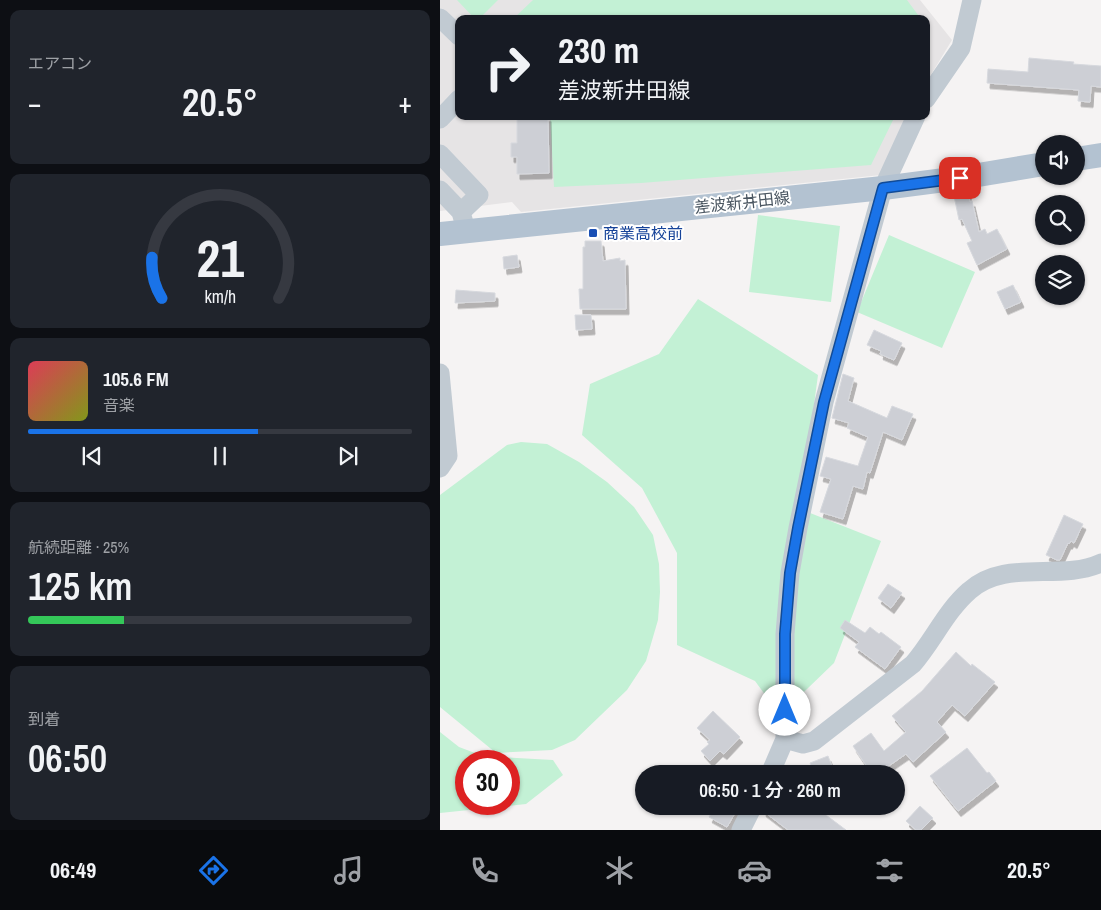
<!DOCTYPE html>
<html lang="ja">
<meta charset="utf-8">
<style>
body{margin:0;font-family:"Archivo Narrow","Noto Sans JP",sans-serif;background:#20242c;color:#f1f3f6;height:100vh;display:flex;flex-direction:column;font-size:19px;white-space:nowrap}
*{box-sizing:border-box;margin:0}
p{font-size:16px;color:#9ea1a6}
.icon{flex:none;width:28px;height:28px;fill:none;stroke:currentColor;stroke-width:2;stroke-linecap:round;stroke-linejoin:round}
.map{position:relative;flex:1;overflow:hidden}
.sheet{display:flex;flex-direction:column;gap:10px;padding:10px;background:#0d0f14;width:440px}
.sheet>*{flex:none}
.hud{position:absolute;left:15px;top:15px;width:475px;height:105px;border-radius:10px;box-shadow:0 1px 4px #0004;background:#171b24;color:#f1f3f6;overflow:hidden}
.controls{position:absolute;left:595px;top:135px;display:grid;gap:10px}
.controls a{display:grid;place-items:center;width:50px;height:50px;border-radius:50%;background:#171b24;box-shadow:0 1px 4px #0004;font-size:25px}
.speed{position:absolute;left:15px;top:750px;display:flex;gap:10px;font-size:25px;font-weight:700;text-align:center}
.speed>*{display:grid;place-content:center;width:65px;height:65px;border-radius:50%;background:#171b24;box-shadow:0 1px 4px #0004;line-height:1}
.speed .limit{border:8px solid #d22;background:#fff;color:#111}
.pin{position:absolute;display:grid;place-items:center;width:42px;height:42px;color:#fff;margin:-21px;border-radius:10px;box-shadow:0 2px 8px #0006}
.me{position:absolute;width:55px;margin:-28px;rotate:0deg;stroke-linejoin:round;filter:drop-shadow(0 0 4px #0008)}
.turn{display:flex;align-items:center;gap:18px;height:105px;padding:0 20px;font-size:22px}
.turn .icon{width:65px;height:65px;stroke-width:2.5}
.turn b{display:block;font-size:35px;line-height:42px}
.big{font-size:38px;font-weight:600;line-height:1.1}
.sheet .widget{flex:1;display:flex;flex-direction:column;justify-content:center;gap:8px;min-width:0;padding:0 18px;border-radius:10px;background:#20242c}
.sheet .dial{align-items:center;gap:0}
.dial svg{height:130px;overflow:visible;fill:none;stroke:#363941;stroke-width:7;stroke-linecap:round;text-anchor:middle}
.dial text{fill:#f1f3f6;stroke:none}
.song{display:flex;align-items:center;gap:15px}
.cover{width:60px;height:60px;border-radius:8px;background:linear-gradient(135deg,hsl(350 70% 55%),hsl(70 70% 35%))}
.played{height:5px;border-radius:2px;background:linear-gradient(90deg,#1a73e8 60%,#363941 60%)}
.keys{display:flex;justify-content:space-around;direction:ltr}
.heat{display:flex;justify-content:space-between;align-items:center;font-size:28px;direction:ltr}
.charge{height:8px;border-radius:4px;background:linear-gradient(90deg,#34c759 25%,#363941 0)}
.trip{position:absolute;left:195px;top:765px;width:270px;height:50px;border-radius:25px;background:#171b24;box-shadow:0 1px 4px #0004;font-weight:600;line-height:50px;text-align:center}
.menu{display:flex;height:80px;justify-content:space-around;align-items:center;background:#090b0e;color:#9ea1a6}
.menu .icon{width:35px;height:35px}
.menu .on{color:#1a73e8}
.menu b{font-size:22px;color:#f1f3f6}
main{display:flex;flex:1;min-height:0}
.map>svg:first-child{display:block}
.education{fill:#e6e4e5}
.green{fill:#c3f1d5;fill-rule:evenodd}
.building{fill:#cdcfd5;stroke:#d7d9de;filter:url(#shadow)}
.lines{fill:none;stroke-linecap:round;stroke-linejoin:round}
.minor{stroke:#c1cad2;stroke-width:19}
.major{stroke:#b3c2d1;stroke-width:24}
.route-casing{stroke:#114b97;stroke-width:12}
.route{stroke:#1a73e8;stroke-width:9}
.transit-dot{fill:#1a4fb4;stroke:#fff;stroke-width:2}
.labels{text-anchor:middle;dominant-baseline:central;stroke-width:4;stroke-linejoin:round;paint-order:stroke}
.street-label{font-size:16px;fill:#4a5661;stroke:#fff}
.transit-label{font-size:16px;fill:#164399;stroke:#fff;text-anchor:start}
</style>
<main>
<section class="sheet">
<div class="widget"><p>エアコン</p>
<div class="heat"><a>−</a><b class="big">20.5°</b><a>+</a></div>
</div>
<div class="widget dial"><svg viewBox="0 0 100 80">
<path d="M14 69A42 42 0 1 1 86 69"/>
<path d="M14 69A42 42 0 0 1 8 44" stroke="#1a73e8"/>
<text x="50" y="56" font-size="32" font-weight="700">21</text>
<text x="50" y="72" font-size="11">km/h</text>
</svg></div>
<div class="widget">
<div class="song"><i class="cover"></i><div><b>105.6 FM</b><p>音楽</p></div></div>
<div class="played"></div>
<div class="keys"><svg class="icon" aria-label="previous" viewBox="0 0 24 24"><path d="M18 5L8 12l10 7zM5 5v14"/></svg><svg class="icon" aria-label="pause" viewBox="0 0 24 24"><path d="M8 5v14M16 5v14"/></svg><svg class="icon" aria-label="next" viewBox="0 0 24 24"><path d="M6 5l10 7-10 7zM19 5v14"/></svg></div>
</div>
<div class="widget"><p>航続距離 · 25%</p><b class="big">125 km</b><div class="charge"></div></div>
<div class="widget"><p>到着</p><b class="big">06:50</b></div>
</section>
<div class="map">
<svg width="661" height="830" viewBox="0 0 661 830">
<defs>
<filter id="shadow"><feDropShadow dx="3" dy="5.5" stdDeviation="0" flood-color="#0004"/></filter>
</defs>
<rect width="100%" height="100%" fill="#f5f3f3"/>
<path class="education" d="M0,0h480l32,40 -26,43v-64h-467v97h449l-27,59 -360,37 -9,-10 -72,9z"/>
<path class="green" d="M17,0h41l-19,19h-4z
M93,0h374l14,19h-408z
M110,116h345l-24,49 -230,18 -87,4z
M318,215l82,11 -9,76 -82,-10z
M449,235l86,37 -33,76 -85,-36z
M258,299l120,76 -18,134 81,32 -47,122 -54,52 -25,-34 -78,-36v-92l-35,-65 -60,-53 8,-51 69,-30z
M81,442l26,2 32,18 28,20 27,25 19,28 6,29 1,28 -2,28 -12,41 -19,29 -52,50 -23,10 -56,3 -56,-46v-212l67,-50z
M0,732l19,15 24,9 70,4 10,15 -37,29 -86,9zM26,761h43v43h-43z"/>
<path class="building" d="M589,58l45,4 -1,2 28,2v21l-10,-1 -1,16 -12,-1 1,-11 -92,-7 1,-14 40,3z
M77,116h31l1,57 -32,1v-17h-6v-14h6z
M528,193l2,9 2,-1 7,31 6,-3 2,5 10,-5 10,20 -30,16 -10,-22 5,-2 -10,-22 -3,1 -5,-24z
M145,241h16l2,20 17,-3v3l5,-1 1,49h-46l-1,-20h4v-42h2z
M77,255l2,12 -15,2 -1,-12z
M573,285l8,17 -16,7 -8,-17z
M16,290l39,3v8l-40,2z
M135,315h16l1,14 -16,1z
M434,330l28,13 -8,17 -14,-6 1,-3 -14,-6z
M403,374l11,4 -6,23 39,17 5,-12 21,8 -11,26 -19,-8 -13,41 -3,-1 -4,17 -10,-3 -10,33 -23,-7 11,-33 -11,-3 6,-19 32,9 10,-29 -21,-9 2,-5 -17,-5z
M624,515l19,9 -9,19 -3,-2 -2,3 -1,-1 -8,17h-3l-11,-5z
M448,584l14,9 -11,15 -13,-10z
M405,620l20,13 5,-6 9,7 2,-2 20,15 -16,22 -30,-22 4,-5 -19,-14z
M516,652l15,14 1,-2 23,18 -30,34 -13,-11 -15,17 9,10 -33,30 -7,-8 -29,20h-5l-19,-28 18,-13 13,18 22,-19 -14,-16 30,-25z
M273,711l27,26 -16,17 -4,-3 -10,10 -9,-10 8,-7 -2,-2 3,-2 -13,-12z
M527,748l20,25 2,-1 7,9 -38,30 -28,-35z
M388,756l7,18h-20l-5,-11z
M276,806h23l-12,21 -18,-10z
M324,806h50l32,24h-58l-25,-19z
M480,806l13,12 -12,12h-5l-10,-9z"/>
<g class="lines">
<path class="minor" d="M0,18l19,18
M486,99l35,-51 11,-48
M0,119l19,-20
M0,154l39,41 -18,17
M0,190l21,22 3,11
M0,373l8,83 -8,12
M345,739l18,5 11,-3 99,-77c20,-23 33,-53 56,-73 36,-33 91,-9 132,-28
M330,774l15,-35v-105l5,-61 8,-45 26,-126 59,-214 33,-72
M301,830l12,-24"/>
<path class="major" d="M636,159l25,-4
M0,234l443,-46 77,-10 84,-14"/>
</g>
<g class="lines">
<defs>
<path id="route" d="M345,710v-76l5,-61 8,-45 26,-126 59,-214 77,-10"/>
</defs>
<use href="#route" class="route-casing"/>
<use href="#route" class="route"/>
</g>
<rect class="transit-dot" x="148" y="228" width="10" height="10" rx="2.5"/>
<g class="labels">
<g class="street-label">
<text transform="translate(302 202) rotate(-6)">差波新井田線</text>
</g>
<g class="transit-label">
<text x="163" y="233">商業高校前</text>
</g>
</g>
</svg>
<div class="controls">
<a><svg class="icon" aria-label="sound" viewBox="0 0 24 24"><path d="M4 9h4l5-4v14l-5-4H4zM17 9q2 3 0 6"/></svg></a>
<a><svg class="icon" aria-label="search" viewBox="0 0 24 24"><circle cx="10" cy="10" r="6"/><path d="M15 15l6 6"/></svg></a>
<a><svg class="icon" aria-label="layers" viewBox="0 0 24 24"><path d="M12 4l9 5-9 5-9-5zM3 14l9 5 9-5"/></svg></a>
</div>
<div class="speed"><div class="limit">30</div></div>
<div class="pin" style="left:520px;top:178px;background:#d93025"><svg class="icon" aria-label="arrive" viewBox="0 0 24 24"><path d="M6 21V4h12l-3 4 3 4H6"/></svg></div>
<svg class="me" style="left:345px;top:710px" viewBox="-20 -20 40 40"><circle r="19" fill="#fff"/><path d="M0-13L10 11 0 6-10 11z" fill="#1a73e8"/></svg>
<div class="trip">06:50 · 1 分 · 260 m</div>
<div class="hud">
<div class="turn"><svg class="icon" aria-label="right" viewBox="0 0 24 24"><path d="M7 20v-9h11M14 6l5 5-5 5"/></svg><div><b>230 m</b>差波新井田線</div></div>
</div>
</div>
</main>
<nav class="menu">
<b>06:49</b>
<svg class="icon on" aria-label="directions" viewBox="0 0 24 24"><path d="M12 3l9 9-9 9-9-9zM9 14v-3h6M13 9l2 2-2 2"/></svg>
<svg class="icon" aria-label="music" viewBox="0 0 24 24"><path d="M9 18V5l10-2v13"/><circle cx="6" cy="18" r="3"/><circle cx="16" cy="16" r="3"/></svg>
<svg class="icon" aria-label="phone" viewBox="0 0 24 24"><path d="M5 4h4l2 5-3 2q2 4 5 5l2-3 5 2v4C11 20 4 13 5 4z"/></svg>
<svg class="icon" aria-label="climate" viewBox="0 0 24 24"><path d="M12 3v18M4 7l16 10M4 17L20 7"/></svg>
<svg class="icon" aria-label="car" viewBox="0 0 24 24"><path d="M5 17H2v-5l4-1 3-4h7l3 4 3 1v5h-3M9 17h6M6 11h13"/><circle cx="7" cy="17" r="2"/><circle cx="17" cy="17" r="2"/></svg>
<svg class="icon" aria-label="filters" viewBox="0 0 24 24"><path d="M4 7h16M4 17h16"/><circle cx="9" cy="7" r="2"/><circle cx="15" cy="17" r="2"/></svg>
<b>20.5°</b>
</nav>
